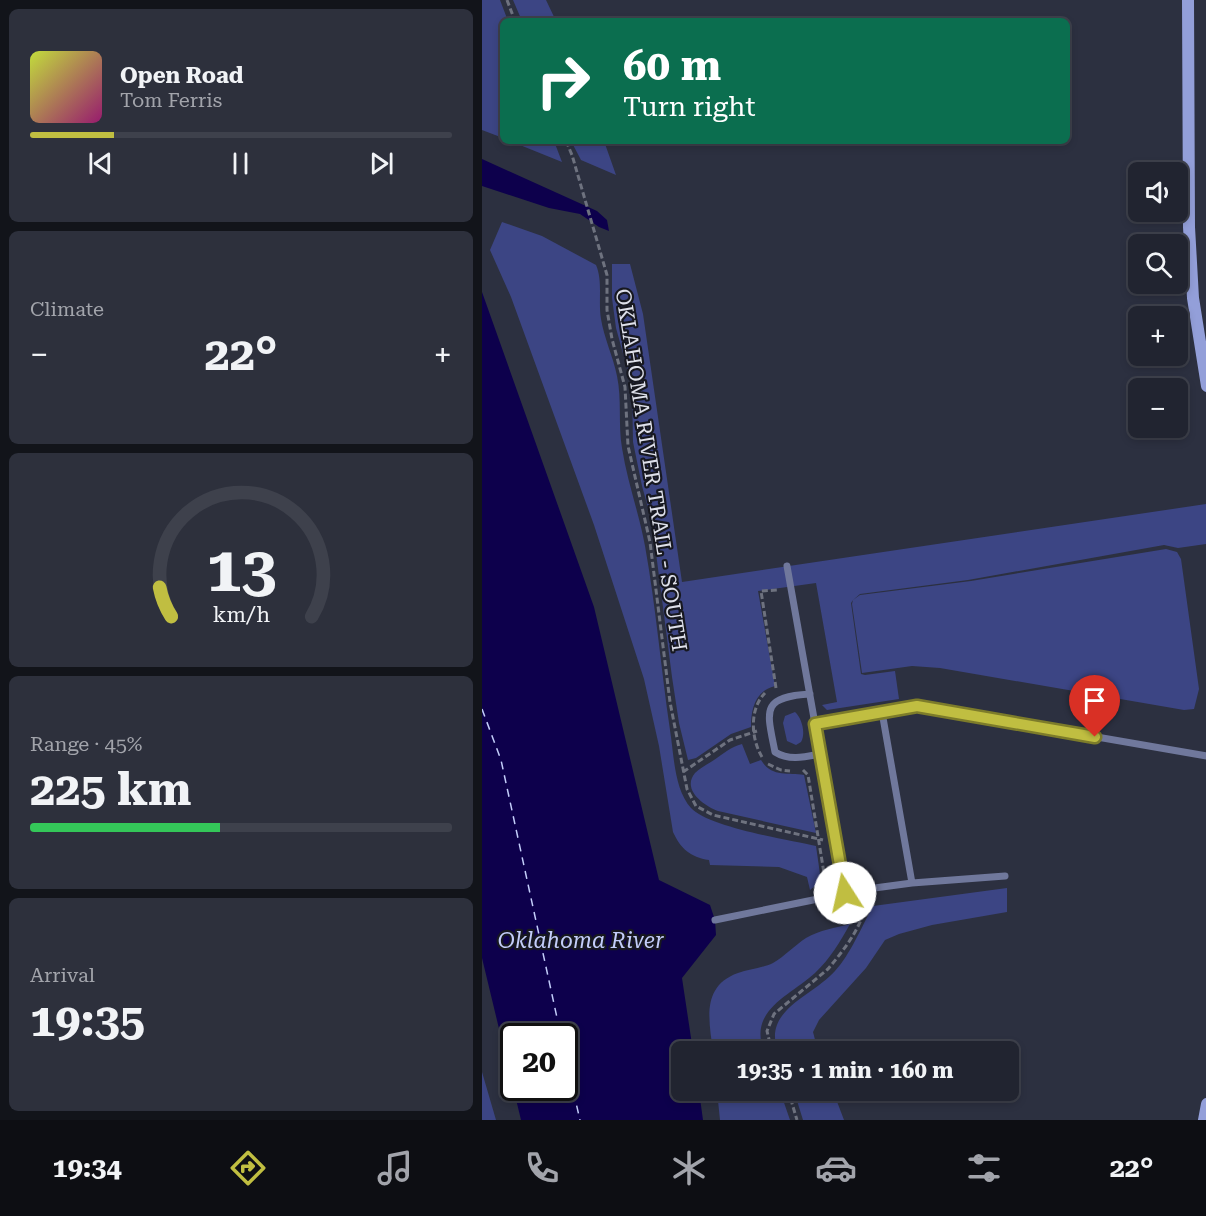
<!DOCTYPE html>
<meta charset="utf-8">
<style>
body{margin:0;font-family:"Roboto Serif",serif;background:#2d303c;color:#f1f3f6;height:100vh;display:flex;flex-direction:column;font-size:22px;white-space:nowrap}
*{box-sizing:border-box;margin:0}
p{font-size:20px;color:#a2a4ab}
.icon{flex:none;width:33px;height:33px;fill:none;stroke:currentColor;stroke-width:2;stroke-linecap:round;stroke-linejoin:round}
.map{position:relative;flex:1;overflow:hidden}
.details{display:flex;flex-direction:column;gap:9px;padding:9px;background:#12141a;width:482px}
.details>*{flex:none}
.banner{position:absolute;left:18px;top:18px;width:570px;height:126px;border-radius:9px;box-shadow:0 3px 9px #0003,0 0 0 2px #3e414c;background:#0b6e4f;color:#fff;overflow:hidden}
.buttons{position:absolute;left:646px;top:162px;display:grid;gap:12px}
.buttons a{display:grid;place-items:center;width:60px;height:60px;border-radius:9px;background:#212430;box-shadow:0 3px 9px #0003,0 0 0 2px #3e414c;font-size:30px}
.speed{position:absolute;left:18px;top:1023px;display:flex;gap:12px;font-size:30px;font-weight:700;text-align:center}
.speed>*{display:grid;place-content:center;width:78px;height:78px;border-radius:50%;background:#212430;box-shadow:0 3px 9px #0003,0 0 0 2px #3e414c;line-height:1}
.speed .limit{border:3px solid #111;border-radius:9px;background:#fff;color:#111}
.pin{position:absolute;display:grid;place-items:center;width:51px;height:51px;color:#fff;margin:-62px -26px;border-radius:50% 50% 50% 0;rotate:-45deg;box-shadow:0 0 6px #0007}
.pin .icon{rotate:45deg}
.me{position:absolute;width:66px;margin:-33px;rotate:350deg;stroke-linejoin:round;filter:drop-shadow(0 0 4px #0008)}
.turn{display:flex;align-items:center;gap:21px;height:126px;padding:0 24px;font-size:27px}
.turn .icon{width:78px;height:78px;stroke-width:2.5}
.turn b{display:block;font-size:42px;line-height:51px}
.big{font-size:45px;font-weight:700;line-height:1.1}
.details .card{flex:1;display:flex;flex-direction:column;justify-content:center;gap:9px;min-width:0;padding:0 21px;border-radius:9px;background:#2d303c}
.details .dial{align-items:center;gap:0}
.dial svg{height:156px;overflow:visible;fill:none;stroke:#3e414c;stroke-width:7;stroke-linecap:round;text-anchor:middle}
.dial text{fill:#f1f3f6;stroke:none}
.song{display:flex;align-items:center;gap:18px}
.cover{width:72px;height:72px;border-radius:9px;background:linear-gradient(135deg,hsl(70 70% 55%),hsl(320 70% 35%))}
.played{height:6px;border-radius:3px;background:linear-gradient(90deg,#c0be41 20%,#3e414c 20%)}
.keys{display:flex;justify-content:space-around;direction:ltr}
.heat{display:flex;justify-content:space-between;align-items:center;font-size:33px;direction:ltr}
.charge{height:9px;border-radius:4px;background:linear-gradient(90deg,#34c759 45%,#3e414c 0)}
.trip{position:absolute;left:189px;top:1041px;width:348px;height:60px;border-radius:9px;background:#212430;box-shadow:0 3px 9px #0003,0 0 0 2px #3e414c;font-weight:700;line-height:60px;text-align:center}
.tabs{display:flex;height:96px;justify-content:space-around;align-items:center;background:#0d0e13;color:#a2a4ab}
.tabs .icon{width:42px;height:42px}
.tabs .selected{color:#c0be41}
.tabs b{font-size:27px;color:#f1f3f6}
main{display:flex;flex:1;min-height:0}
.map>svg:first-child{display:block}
.green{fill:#3c4584}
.water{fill:#0d004c;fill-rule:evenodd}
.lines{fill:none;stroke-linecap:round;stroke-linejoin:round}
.ferry{stroke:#c3cdfa;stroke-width:1.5;stroke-dasharray:8 6;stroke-linecap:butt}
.path{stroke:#6e727f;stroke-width:3;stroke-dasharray:6 3;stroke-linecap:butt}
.lane{stroke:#70789c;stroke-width:7}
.secondary{stroke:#939fd9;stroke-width:12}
.route-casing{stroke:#7d7c2a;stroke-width:15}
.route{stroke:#c0be41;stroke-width:10}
.labels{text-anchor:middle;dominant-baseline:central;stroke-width:4.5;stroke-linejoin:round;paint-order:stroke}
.street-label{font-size:21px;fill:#dee0ea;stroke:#171820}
.water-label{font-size:22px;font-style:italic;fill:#c3cdfa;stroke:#171820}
</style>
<main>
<section class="details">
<div class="card">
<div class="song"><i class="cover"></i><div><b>Open Road</b><p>Tom Ferris</p></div></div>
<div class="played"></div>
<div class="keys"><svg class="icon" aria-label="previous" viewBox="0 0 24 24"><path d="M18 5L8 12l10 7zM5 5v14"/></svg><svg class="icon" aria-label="pause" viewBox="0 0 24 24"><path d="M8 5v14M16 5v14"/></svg><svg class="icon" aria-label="next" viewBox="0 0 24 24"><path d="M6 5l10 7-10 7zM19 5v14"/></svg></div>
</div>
<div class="card"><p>Climate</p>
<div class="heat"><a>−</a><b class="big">22°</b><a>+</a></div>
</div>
<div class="card dial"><svg viewBox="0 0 100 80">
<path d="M14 69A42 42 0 1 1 86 69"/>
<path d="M14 69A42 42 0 0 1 8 54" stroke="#c0be41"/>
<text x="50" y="56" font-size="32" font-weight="700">13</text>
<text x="50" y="72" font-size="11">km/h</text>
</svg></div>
<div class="card"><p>Range · 45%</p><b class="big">225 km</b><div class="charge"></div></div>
<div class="card"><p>Arrival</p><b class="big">19:35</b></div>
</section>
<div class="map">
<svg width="725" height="1120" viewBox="0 0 725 1120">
<rect width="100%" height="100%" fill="#2c3040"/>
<path class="green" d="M0,0h18l8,21h-5v117l-21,-8z
M31,0h33l10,21h-34z
M28,141h44l8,21z
M89,141h33l12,34 -35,-15z
M20,222l40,14 54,29c7,16 2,36 5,54 3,19 12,37 16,57 5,24 1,48 5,72 5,33 17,65 23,98 11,61 16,123 25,184 4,25 4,59 21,78 17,19 98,32 125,38l5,35 -11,9 -3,-13 -28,-10 -69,-2 -1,-5c-19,-3 -28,-11 -36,-28l-14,-86 -15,-67 -50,-154 -83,-228 -21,-47z
M130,264h18l13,50 39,268 524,-78v40l-28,4 -14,-3 -196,35 -108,14 -7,6 -2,3 10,71 4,1 30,-4 4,28 -72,11 -5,-5 15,-3 -21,-119 -58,8 17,95c-20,5 -24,23 -24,41l-20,7 -35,24 -8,2 -9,-37 -7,-46 -20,-155 -10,-36 -9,-44 -1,-56 -16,-58 -4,-30z
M684,549l11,3 4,7 18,130 -5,20 -10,1 -244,-42 -28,-2 -50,7 -10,-69 1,-4 7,-5 111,-14z
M313,712c7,6 11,22 6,30l-5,3 -9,-4 -4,-18 2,-7z
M260,744l8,20 11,-4c11,18 27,12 43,15l12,58 -98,-22c-13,-5 -37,-21 -23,-38 5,-5 13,-9 19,-13 10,-7 17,-13 28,-16z
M525,888v24l-75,13 -33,9 -14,6 -19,28 -47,52 -6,12 5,19h-40c-16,-41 35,-55 57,-80 15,-16 27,-45 38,-65z
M368,924c-10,18 -20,35 -35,49 -25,23 -67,37 -51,78h-51c-4,-30 -12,-65 25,-78 11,-4 25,-5 35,-10 12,-7 22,-18 33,-25 14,-8 29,-10 44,-14z
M0,1072l14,48h-14z
M235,1091h63l10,29h-70z
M312,1091h39l11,29h-41z"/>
<path class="water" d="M0,159l115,52 10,9 2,11 -10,-4 -19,-13 -31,-6 -67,-22z
M0,292l112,315 65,273 51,25 5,15 1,15 -34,43 11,73 -11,1v38l17,1 4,29h-182l-39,-162zM32,1036h50v52h-50z"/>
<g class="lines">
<path class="ferry" d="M0,709l19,51 60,276
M82,1051l16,69"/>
<path class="path" d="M25,0l8,21
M84,141l6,14 35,120v35l5,29 13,48 3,59 22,96 20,160 17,87 9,17 17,9 110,25
M294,688l-15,-97 18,-1
M280,757c-11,-18 -13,-48 3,-64
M286,764l13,6 9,1
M321,770l5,5 16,98
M201,772l47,-32 27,-9
M290,1052l-5,-21 7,-17 54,-45c15,-18 35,-43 38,-67
M306,1090l9,30"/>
<path class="lane" d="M305,566l58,327
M328,694c-50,3 -43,17 -35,58 14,9 30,5 45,2
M400,712l30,171
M333,724l102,-18 290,50
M233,920l152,-31 45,-6 93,-7"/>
<path class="secondary" d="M706,0l1,227 4,71 14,88
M722,1120l3,-16"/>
</g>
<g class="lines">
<defs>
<path id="route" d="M363,893l-30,-169 102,-18 178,31"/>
</defs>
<use href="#route" class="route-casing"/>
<use href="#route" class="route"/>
</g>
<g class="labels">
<g class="street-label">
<text transform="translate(169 470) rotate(81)">OKLAHOMA RIVER TRAIL - SOUTH</text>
</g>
<g class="water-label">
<text x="99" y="940">Oklahoma River</text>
</g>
</g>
</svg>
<div class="buttons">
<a><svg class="icon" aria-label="sound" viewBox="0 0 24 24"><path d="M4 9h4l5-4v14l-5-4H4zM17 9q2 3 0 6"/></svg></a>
<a><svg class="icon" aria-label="search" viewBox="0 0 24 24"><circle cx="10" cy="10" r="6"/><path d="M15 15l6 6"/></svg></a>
<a>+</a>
<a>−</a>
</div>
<div class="speed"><div class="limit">20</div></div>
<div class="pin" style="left:613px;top:737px;background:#d93025"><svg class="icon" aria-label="arrive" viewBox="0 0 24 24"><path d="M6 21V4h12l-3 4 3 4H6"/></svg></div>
<svg class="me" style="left:363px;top:893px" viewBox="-20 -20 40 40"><circle r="19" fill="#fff"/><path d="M0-13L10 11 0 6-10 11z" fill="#c0be41"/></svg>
<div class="trip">19:35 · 1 min · 160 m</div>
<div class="banner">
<div class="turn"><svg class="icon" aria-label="right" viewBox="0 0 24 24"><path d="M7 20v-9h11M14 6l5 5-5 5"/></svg><div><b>60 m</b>Turn right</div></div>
</div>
</div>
</main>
<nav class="tabs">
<b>19:34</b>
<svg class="icon selected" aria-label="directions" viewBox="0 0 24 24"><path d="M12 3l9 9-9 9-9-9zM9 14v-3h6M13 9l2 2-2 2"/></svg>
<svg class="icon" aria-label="music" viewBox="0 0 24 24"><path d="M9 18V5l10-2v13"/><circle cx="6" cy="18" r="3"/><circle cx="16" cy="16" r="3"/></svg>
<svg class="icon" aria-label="phone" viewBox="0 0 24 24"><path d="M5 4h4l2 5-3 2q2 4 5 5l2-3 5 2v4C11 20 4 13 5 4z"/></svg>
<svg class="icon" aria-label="climate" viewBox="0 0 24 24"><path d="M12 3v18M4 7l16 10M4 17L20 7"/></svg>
<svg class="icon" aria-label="car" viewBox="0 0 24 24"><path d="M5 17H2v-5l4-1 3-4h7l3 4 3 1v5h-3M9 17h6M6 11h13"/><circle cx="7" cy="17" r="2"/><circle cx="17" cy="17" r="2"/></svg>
<svg class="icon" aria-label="filters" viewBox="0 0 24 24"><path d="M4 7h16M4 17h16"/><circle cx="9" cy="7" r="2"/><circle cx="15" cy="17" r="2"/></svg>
<b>22°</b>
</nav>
